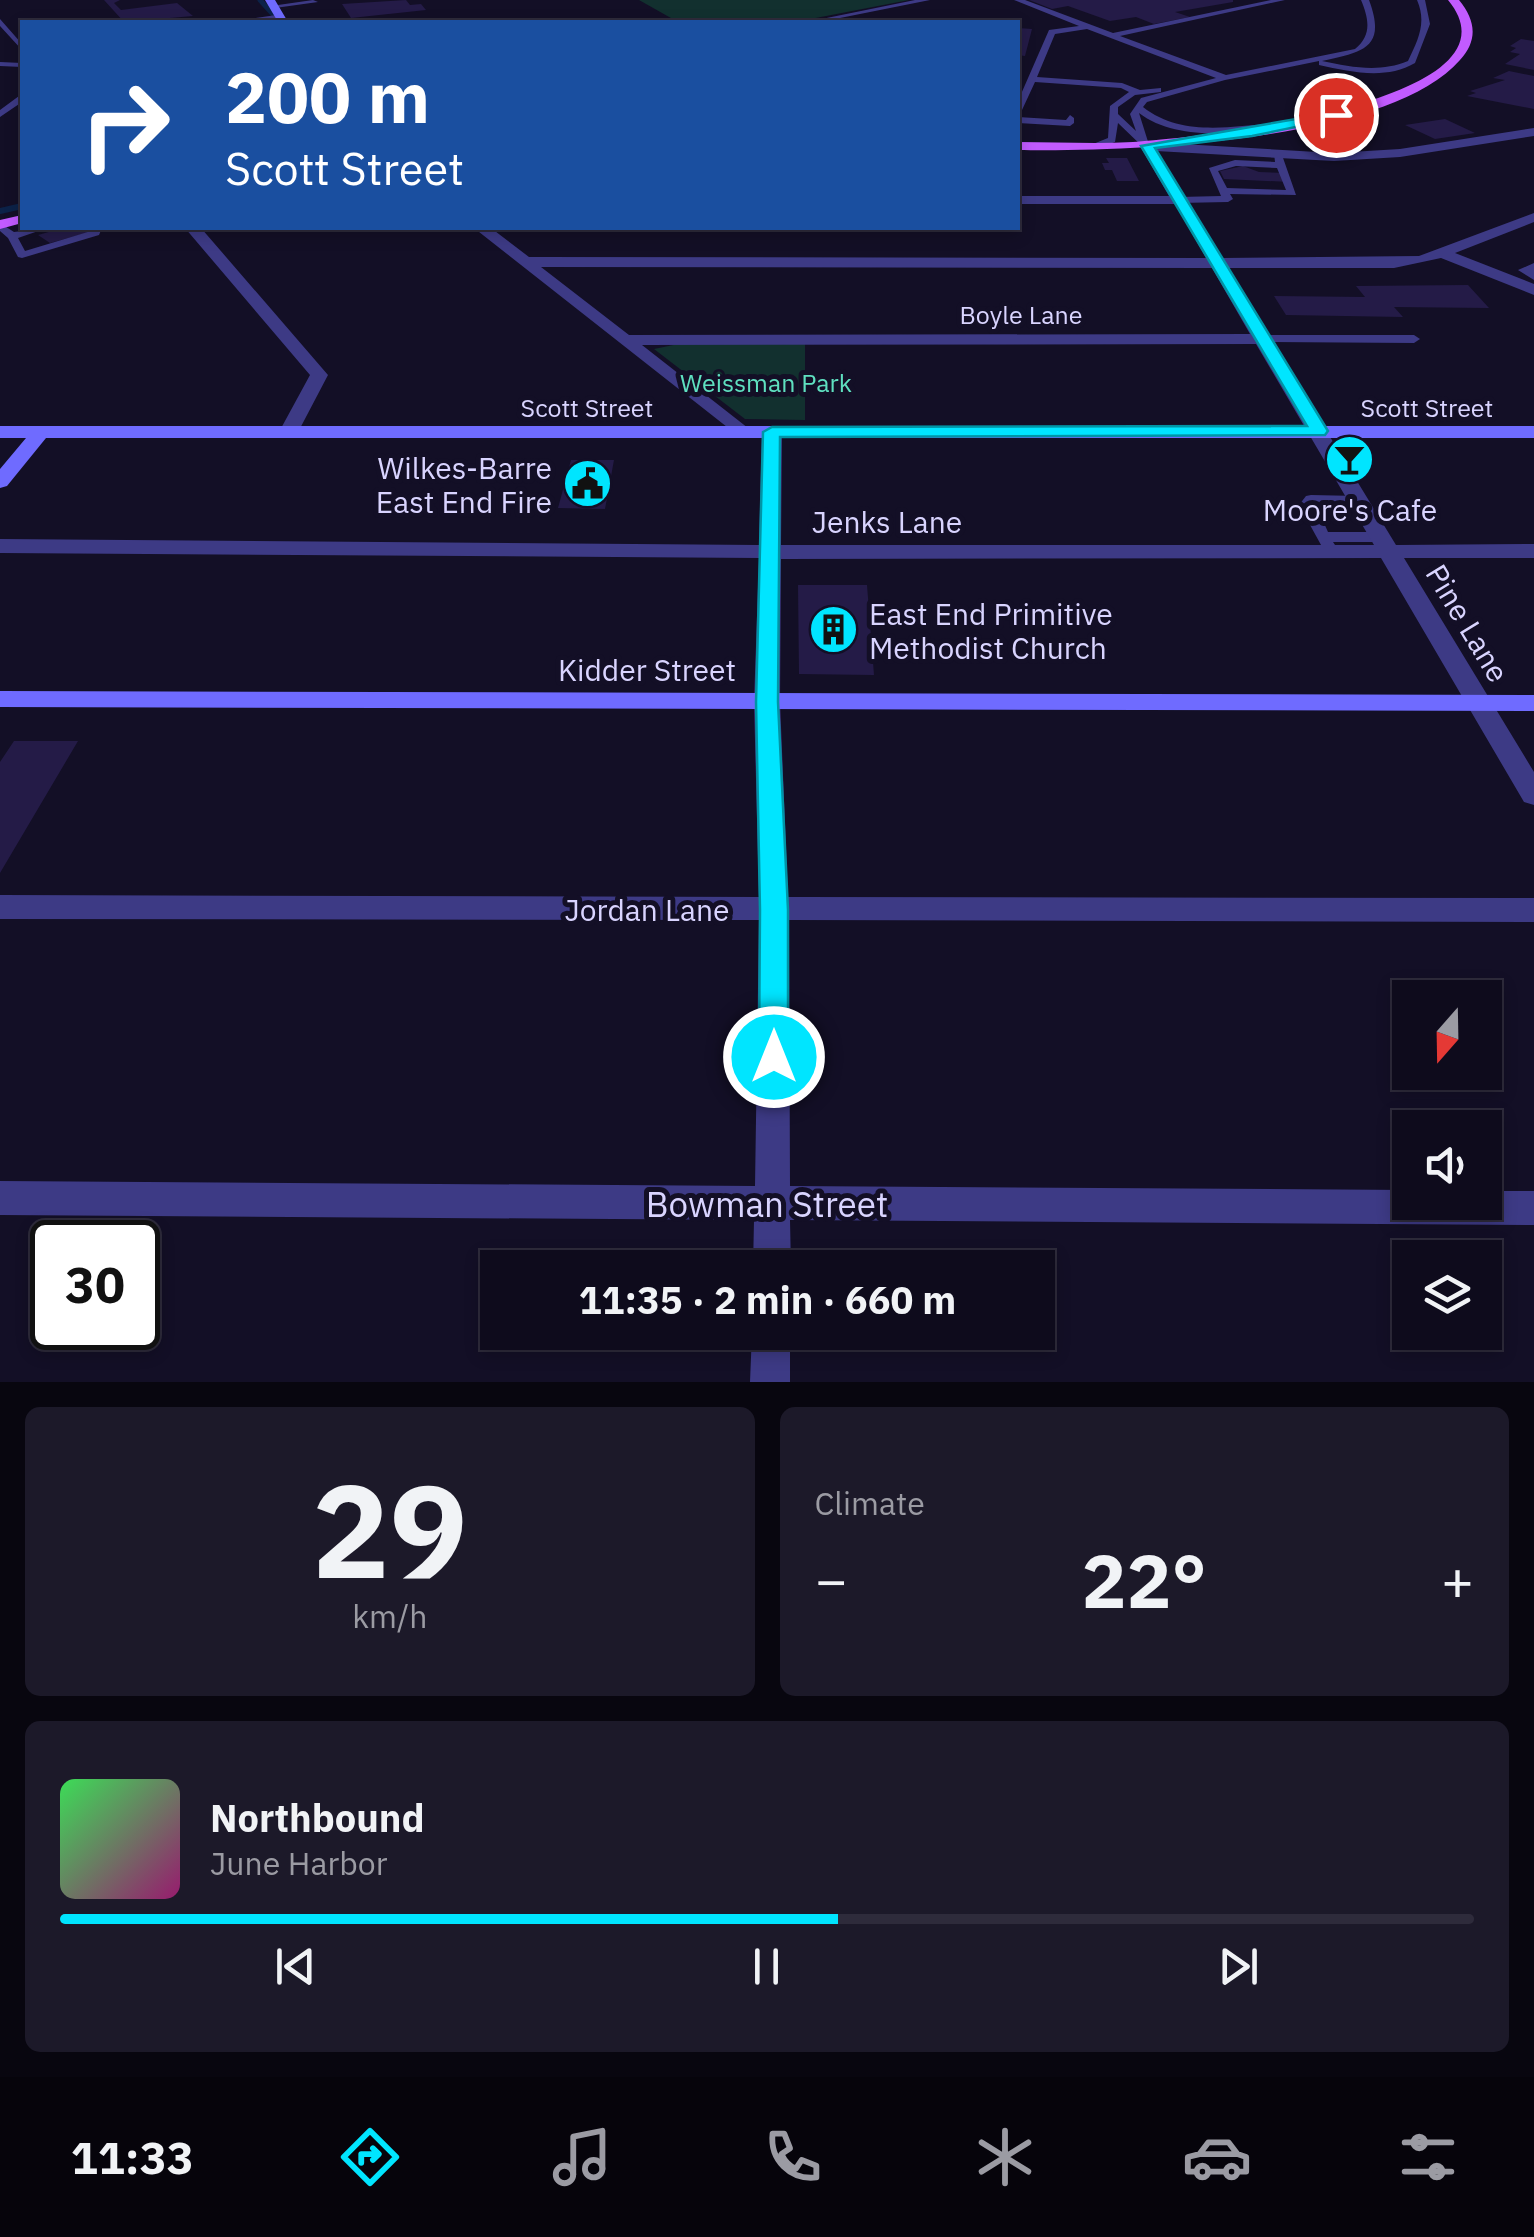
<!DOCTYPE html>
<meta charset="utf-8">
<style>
body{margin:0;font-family:"IBM Plex Sans",sans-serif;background:#1c1929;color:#f1f3f6;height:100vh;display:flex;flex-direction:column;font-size:38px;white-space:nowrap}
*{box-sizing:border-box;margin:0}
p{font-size:32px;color:#9b9ba3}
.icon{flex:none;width:55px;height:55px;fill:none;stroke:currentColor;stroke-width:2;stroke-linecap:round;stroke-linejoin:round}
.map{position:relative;height:1382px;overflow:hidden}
.drawer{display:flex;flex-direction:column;gap:25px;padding:25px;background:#08060f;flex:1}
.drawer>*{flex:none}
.hud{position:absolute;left:20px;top:20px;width:1000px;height:210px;border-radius:0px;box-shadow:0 5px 15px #0003,0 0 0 2px #2e2b3b;background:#1a4fa0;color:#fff;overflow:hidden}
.needle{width:65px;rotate:200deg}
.controls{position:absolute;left:1392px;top:980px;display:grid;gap:20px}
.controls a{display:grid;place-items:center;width:110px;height:110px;border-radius:0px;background:#0e0b1c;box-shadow:0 5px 15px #0003,0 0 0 2px #2e2b3b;font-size:50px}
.speed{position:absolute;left:30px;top:1220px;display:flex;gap:20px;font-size:50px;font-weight:700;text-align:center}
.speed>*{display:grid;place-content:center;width:130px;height:130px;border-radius:50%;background:#0e0b1c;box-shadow:0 5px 15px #0003,0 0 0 2px #2e2b3b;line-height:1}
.speed .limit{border:5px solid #111;border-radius:15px;background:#fff;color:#111}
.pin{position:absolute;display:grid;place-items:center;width:85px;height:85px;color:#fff;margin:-42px;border:5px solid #fff;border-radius:50%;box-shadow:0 2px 10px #0007}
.me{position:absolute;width:110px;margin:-55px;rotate:0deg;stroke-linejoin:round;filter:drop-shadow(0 0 8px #0008)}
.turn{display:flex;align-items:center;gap:35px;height:210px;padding:0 40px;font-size:45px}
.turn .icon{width:130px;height:130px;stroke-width:2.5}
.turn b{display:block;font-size:70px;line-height:85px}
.big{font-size:75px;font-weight:700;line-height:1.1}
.drawer .tile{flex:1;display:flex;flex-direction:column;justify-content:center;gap:15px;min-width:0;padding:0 35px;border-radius:15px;background:#1c1929}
.drawer .dial{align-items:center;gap:0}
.dial b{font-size:130px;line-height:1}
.song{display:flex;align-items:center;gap:30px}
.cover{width:120px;height:120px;border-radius:15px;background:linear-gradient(135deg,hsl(130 70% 55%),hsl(320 70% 35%))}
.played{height:10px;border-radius:5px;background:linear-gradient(90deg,#00e5ff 55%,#2e2b3b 55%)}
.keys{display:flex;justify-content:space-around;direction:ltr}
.heat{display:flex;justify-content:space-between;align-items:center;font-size:55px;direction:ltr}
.drawer .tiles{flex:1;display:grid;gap:25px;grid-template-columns:1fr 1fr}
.tile:last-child{grid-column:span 2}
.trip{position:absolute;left:480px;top:1250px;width:575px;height:100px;border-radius:0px;background:#0e0b1c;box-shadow:0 5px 15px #0003,0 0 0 2px #2e2b3b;font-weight:700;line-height:100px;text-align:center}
.dock{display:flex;height:160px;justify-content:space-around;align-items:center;background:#06040b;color:#9b9ba3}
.dock .icon{width:70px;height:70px}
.dock .active{color:#00e5ff}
.dock b{font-size:45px;color:#f1f3f6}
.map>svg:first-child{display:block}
.green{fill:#12302f}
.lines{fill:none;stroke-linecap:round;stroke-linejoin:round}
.stream-far1{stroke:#0c2248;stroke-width:5}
.stream{stroke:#0c2248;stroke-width:6}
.building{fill:#241b47}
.lane{fill:#3d3a85;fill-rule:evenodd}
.street{fill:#3d3a85;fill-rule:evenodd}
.secondary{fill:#6f6bff;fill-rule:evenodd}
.primary{fill:#c25bff;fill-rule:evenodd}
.route{fill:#00e5ff;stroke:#0095a6;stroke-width:2.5}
.labels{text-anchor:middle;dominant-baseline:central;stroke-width:10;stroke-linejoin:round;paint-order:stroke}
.far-street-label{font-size:25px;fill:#d9d4ff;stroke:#130f26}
.far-park-label{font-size:25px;fill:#5fe0c0;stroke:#130f26}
.poi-label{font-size:30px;fill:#d9d4ff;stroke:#130f26;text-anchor:end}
.street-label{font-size:30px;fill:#d9d4ff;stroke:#130f26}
.near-street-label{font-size:35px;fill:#d9d4ff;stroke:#130f26}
</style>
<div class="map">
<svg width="1534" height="1382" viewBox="0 0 1534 1382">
<rect width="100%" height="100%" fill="#130f26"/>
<path class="green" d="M639,0h270l-114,22h-117z
M688,342l117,1v77l-60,-1 -91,-70z"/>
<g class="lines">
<path class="stream-far1" d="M260,0l20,22"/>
<path class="stream" d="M0,211l22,-5"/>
</g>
<path class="building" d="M104,0h16l-6,3 7,7 56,-7 16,13 -69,6z
M406,0l4,5 11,-1 5,6 -75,8 -9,-14z
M1029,0h204v2l-58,10 15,5 -36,7 -18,-7 -26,4 -42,-15 -16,3z
M1018,28l14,1 -7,27 -7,-1z
M1521,39l13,2v29l-29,-6 15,-10 -10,-2 6,-4 -6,-2z
M1509,71l25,5v33l-67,-13 9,-3 -6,-2 35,-11 -12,-2z
M1445,119l30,14 -40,6 -30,-14z
M1106,158h21l12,23h-22l-5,-11h-7l-3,-7h7z
M1243,166l16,6 27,1 5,9 -67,-3 -4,-8z
M63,228h20l7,4 -40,11 -12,-8z
M1468,285l21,23 -95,-1 9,10 -117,-2 -12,-19 91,1 -9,-11z
M571,460h43l-9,49 -47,-1z
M798,585h69l7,90 -75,-1z
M14,741h64l-78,132v-111z"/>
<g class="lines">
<path class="lane" d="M313,0l5,2 -43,6 -4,-2z
M915,0h15l-110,22h-13z
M1014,0h11l88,33 158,-33h14l-165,36 106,39 129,-26c17,-14 14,-30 6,-49h8c18,48 -6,52 -47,61 29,6 57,12 86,0 10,-21 19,-38 9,-61h8l5,24 -15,39c-29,17 -64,9 -96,2v-4l-94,19 -78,22 -4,5c43,34 101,16 152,15l3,5c-48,5 -119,17 -159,-14l11,35h-6l-26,-25 -3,19 -19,7 -3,-1v-4l15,-6 2,-32 19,-14 -8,-4 -86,-6 -13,28 -4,3v-12l31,-71 30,-4zM1087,29l129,49 -75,20 -11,16 6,17 -18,-17v-7l17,-12 26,-3v-4l-21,2 -18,-7 -85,-6 18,-43z
M283,14l-3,4 -28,3 -4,-2z
M0,19l22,25v6l-22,-24z
M0,62l22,1v4l-22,-1z
M19,96h3v6l-22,15v-7z
M1070,115l4,3v5l-4,3 -52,-3v-6l48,3z
M1274,153l8,2 14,40 -66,-1 3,5 -5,3 -49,1 -5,-3 5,-3 42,-1 -12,-28 26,-8 40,2zM1236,166l41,2 9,22 -59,-2 -9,-17z
M0,223l14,9 33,-4 -29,10 7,13 66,-20 1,-3h10l-3,7 -77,23 -4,-1 -10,-19 -8,-7z
M1534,263v17l-16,-10z
M1264,335h150l6,4 -6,4 -154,-1 -2,-3z
M1311,495l47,1 7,4 -7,4 -43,-1 13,29h51l8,5 -8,5h-46l6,9 -3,3h-10l-27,-49 7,-9z"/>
<path class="street" d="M1534,128v8l-134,21 -66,4 -178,-10 66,107 197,-2 115,-43v9l-79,31 79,31v11l-93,-37 -47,10h-167l169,277 138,-1v14h-130l130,214v33l-10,-3 -143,-244 -600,1 -1,143 8,195 746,1v24l-745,-2 1,266 620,4v12h75v-11h49v34l-744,-5 1,48h-38l1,-48 -754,-5v-34l755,5 4,-266 -759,-1v-24l759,2 -5,-195 5,-144 -759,-5v-14l759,6 3,-113 10,-6 10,6 -1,113h593l-118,-201 -614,1 106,83 3,4 -10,6 -267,-210h17l38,29 677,1 -31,-54h-157v-8h151l-29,-50 7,-4 187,11 66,-4zM541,267l671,1 38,66 -621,1z
M185,228h16l127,147 -32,61 -7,2 -10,-6 31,-57z
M752,1332h38v50h-40z"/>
<path class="secondary" d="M265,0h10l13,22h-10z
M0,426h1534v12h-1488l-39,48 -7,2v-19l26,-31h-26z
M0,691l1534,4v16l-1534,-4z"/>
<path class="primary" d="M1448,0h11c17,21 19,40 1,60 -72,83 -337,92 -442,90v-8c38,0 77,2 115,0 52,-3 401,-38 315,-142z
M22,215v8l-22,6v-9z"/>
</g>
<path class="route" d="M1336,112l4,6 -88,18 -97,12 173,283 -3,4 -545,2 -2,265 10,208v147l-4,9 -10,4 -11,-4 -4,-9 1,-147 -4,-208 7,-270 9,-5 535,-1 -166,-280z"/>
<defs>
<symbol id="bar-disc" viewBox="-11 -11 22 22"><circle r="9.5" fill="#00e5ff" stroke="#130f26"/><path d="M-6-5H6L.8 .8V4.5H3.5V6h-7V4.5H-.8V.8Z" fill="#111"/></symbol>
<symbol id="civic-disc" viewBox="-11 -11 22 22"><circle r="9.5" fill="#00e5ff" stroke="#130f26"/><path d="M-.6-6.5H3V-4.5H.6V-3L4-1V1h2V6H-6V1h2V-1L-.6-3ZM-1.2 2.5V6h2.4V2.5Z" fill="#111"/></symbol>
<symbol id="building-disc" viewBox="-11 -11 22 22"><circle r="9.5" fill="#00e5ff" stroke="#130f26"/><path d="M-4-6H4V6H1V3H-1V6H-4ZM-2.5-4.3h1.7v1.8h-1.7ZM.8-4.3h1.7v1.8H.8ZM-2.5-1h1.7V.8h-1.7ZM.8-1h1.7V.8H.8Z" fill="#111"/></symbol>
</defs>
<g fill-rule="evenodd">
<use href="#bar-disc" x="1322" y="432" width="55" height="55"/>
<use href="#civic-disc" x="560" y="456" width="55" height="55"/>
<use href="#building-disc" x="806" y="602" width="55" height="55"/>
</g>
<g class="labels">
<g class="far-street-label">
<text x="1021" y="314">Boyle Lane</text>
<text x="587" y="407">Scott Street</text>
<text x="1427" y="407">Scott Street</text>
</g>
<g class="far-park-label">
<text x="766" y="382">Weissman Park</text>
</g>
<g class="poi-label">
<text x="552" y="467">Wilkes-Barre<tspan x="552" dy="34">East End Fire</tspan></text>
<text x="1350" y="509" text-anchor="middle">Moore's Cafe</text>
<text x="869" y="613" text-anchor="start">East End Primitive<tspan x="869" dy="34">Methodist Church</tspan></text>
</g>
<g class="street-label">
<text x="887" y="521">Jenks Lane</text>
<text transform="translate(1468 623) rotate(59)">Pine Lane</text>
<text x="647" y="669">Kidder Street</text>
<text x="647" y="909">Jordan Lane</text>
</g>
<g class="near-street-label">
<text x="767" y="1204">Bowman Street</text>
</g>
</g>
</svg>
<div class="controls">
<a><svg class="needle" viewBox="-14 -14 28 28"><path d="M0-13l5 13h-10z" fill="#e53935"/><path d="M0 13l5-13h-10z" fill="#9b9ba3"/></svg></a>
<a><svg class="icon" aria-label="sound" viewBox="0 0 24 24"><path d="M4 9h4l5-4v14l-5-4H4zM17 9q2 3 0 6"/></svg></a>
<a><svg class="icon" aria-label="layers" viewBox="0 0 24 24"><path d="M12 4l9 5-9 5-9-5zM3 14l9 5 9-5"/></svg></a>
</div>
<div class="speed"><div class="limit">30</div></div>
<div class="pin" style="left:1336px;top:115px;background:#d93025"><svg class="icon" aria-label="arrive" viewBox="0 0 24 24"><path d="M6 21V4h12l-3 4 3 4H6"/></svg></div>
<svg class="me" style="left:774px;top:1057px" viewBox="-20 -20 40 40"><circle r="17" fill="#00e5ff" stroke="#fff" stroke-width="3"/><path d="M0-11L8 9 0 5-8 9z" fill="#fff"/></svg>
<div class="trip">11:35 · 2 min · 660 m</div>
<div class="hud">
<div class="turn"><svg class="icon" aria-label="right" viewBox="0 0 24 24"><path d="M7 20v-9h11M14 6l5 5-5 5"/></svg><div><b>200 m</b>Scott Street</div></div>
</div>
</div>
<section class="drawer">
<div class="tiles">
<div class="tile dial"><b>29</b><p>km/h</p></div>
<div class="tile"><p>Climate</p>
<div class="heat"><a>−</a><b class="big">22°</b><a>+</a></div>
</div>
<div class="tile">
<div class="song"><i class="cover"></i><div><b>Northbound</b><p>June Harbor</p></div></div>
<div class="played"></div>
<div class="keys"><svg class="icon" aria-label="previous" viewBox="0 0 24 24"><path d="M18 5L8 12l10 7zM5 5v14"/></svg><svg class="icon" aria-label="pause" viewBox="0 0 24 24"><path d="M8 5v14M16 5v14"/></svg><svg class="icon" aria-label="next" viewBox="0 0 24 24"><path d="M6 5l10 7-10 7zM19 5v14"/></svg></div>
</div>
</div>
</section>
<nav class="dock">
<b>11:33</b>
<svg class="icon active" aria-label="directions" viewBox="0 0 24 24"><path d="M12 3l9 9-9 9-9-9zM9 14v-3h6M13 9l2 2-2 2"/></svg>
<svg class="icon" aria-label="music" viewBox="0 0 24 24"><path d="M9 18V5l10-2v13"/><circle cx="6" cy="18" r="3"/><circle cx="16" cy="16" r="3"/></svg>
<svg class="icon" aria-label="phone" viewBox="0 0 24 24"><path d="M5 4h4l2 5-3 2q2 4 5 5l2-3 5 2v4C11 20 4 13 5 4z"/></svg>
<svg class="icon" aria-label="climate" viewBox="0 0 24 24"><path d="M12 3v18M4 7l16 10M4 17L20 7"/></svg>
<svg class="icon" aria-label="car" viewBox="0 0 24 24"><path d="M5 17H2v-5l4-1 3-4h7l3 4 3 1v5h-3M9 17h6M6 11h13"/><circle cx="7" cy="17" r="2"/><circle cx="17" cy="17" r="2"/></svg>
<svg class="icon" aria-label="filters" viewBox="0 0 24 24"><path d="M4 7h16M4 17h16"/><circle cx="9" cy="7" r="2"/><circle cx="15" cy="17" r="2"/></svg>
</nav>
